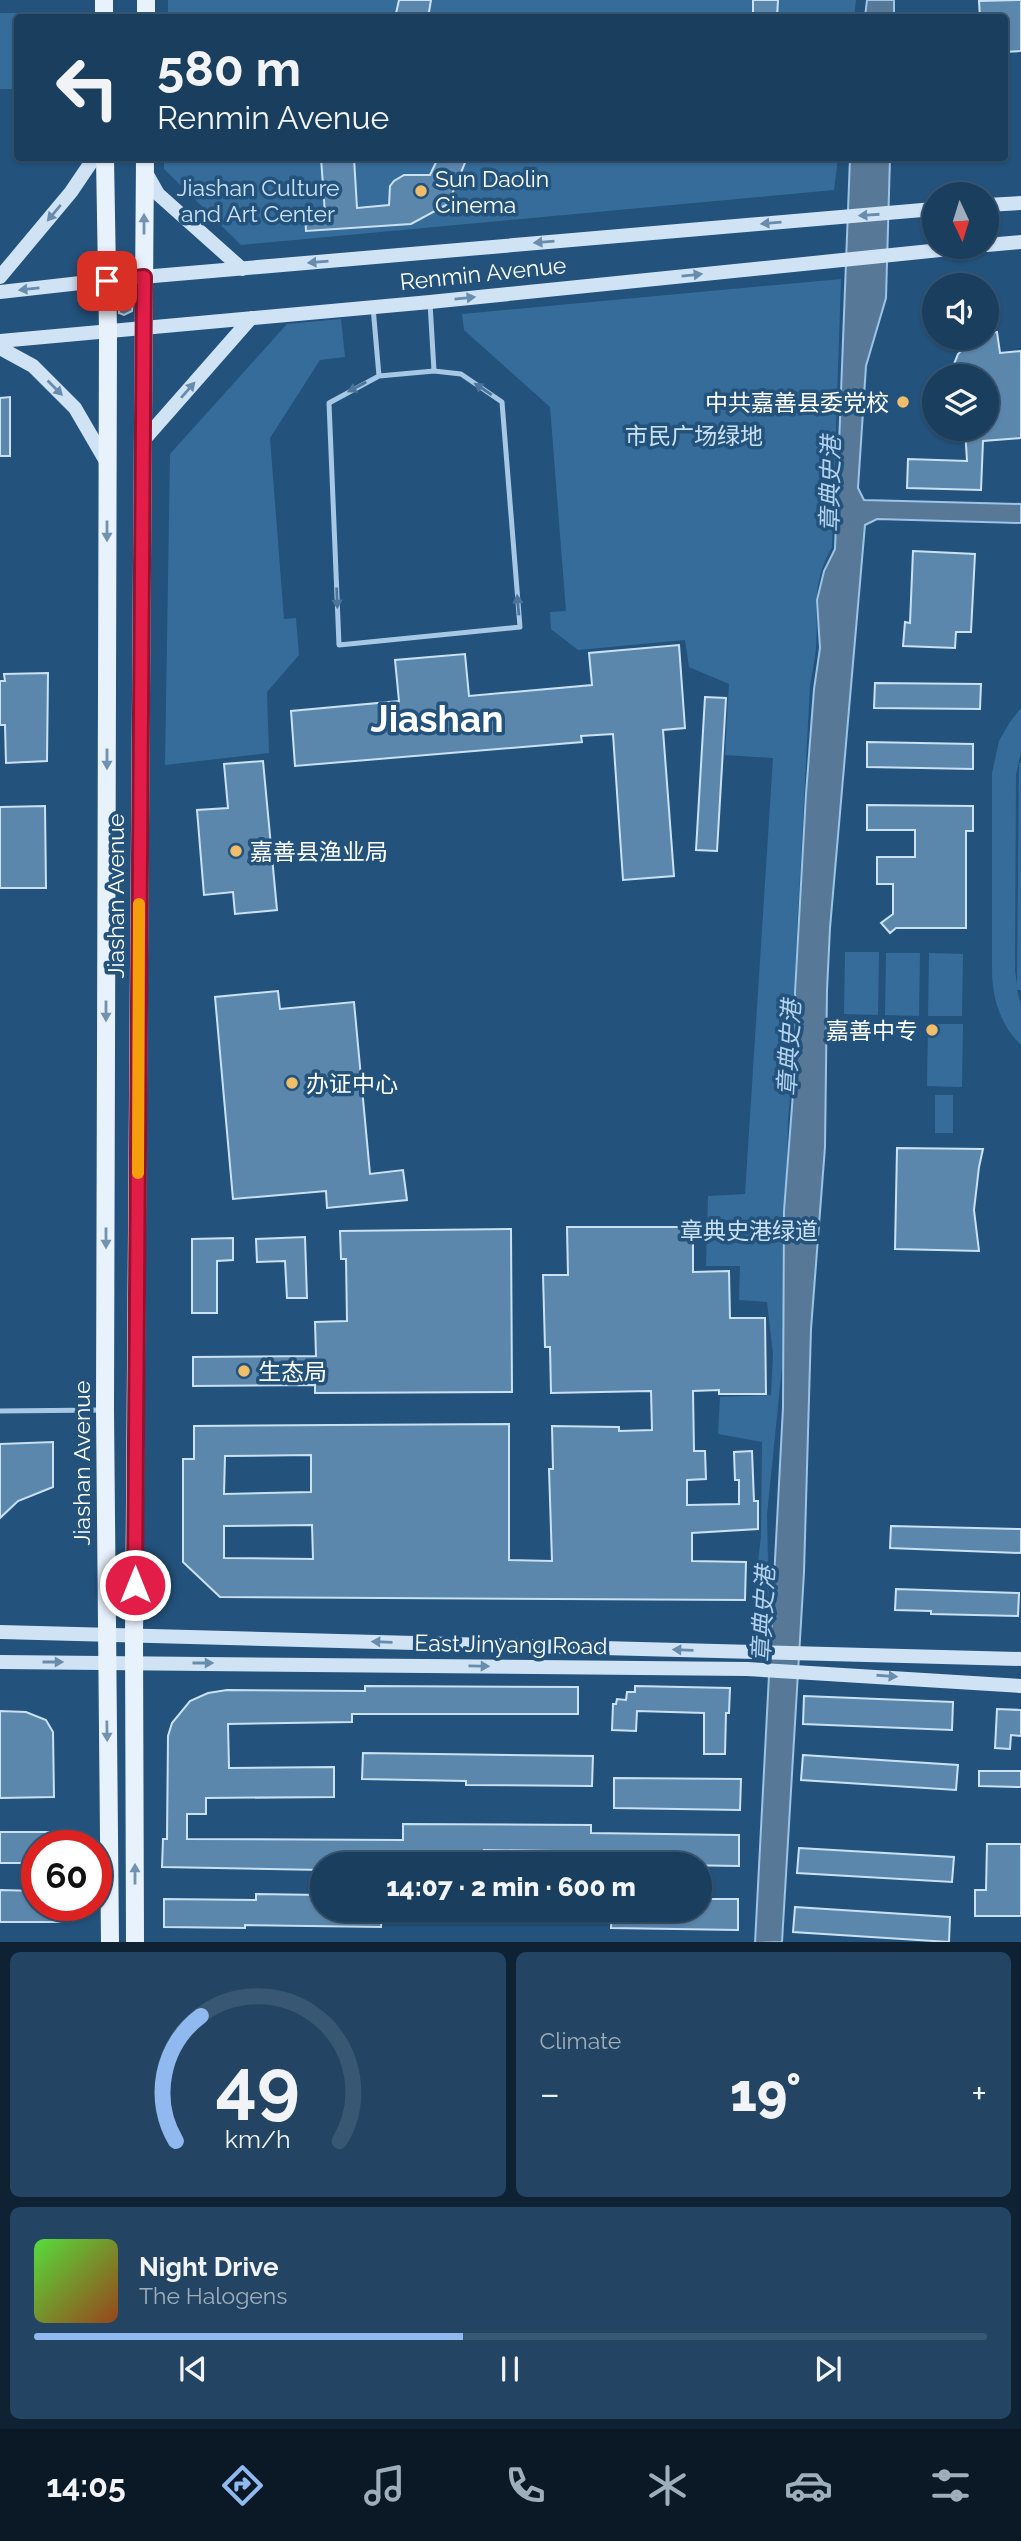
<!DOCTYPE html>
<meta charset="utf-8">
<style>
body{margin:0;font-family:Raleway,"Noto Sans SC",sans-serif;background:#234563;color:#f1f3f6;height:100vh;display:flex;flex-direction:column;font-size:26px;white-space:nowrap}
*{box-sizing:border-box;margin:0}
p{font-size:23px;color:#9faebc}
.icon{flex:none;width:38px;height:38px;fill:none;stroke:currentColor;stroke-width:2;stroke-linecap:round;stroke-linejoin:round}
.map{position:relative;height:1942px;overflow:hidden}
.side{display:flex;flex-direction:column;gap:10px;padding:10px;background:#0e2233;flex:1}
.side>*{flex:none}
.banner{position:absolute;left:14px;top:14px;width:994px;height:147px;border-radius:7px;box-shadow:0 2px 5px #0004,0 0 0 2px #385772;background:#1a3e5d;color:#f1f3f6;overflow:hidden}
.needle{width:46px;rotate:176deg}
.buttons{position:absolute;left:922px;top:182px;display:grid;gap:14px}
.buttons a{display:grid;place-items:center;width:77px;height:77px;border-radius:50%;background:#1a3e5d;box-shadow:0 2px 5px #0004,0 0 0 2px #385772;font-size:35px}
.speed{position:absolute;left:21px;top:1830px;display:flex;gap:14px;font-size:35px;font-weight:700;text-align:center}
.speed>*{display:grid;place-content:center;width:91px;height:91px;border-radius:50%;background:#1a3e5d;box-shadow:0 2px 5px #0004,0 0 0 2px #385772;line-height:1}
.speed .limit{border:10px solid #d22;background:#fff;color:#111}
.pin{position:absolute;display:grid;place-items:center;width:60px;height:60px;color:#fff;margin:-30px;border-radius:14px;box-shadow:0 4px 10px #0006}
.me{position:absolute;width:77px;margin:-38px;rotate:0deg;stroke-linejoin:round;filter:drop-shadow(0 0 5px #0008)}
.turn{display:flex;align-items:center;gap:24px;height:147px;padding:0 28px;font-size:32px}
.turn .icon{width:91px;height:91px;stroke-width:2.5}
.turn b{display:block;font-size:49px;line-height:60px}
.big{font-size:52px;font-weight:800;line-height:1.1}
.side .card{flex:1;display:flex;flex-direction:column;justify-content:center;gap:10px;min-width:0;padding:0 24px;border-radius:10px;background:#234563}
.side .dial{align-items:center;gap:0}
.dial svg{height:182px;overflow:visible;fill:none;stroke:#385772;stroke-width:7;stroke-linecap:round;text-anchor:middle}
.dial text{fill:#f1f3f6;stroke:none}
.song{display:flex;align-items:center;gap:21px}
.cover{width:84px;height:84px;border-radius:10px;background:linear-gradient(135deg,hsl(110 70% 55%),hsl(20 70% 35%))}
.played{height:7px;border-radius:4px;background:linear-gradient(90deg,#90b9f0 45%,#385772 45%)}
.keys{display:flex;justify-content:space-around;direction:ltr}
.heat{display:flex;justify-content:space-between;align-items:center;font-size:38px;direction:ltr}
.side .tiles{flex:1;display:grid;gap:10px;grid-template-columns:1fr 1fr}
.card:last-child{grid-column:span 2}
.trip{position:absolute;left:310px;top:1852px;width:402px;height:70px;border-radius:35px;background:#1a3e5d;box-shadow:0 2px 5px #0004,0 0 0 2px #385772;font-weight:800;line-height:70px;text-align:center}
.dock{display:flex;height:112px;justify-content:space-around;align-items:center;background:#0a1925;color:#9faebc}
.dock .icon{width:49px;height:49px}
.dock .active{color:#90b9f0}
.dock b{font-size:32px;color:#f1f3f6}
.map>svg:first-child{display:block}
.green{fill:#366c9a}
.water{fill:#577997;stroke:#9bc4e6;stroke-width:2}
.building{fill:#5c87ad;stroke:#cae1f4;stroke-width:2;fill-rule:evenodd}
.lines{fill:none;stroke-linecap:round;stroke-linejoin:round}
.service{stroke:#a7c8e5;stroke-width:5}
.secondary{stroke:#d0e3f5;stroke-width:14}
.primary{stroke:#e8f2fd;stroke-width:18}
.oneway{fill:#688cac}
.oneway2{fill:#7292b0}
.oneway3{fill:#4b759c}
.route-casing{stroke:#92132f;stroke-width:18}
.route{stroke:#e11d48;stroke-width:12}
.slow{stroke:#f59e0b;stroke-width:12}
.poi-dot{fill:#f0be6a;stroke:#23527c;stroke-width:2.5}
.labels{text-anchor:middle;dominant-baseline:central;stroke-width:7;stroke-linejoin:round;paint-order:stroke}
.poi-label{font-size:23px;fill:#fff;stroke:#23527c;text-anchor:start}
.park-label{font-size:23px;fill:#cae1f4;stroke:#23527c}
.street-label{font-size:23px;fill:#fff;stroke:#23527c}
.water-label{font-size:24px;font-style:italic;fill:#b2d2ed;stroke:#23527c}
.town-label{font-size:37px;font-weight:bold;fill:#fff;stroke:#23527c}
</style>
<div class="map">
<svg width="1021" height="1943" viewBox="0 0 1021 1943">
<rect width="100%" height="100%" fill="#23527c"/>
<path class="green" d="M168,0h688l-2,18h-686z
M0,13h27v4l-9,1 -1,71h-17z
M164,158h674l-4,32 -593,55 -77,-76z
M841,279l-9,268c-22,40 -13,60 -16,101 -1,13 -4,25 -6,38l-16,303v64l-6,67 -4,227 -17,168 2,91 -16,-1 8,-69 1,-94 -44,-8 2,-37 51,-2 2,-41 -6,-52 -28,-2 1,-34h-34l2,-70 37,-2 28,-436 -48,-3 4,-71 -40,-17 -4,-27 -107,10 -27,-21 -1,-17 16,-1 -16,-204 -86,-77 -2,-16z
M341,319l4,38 -25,3 -50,78 14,181 12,-1 3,37 -32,37 2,61 -104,12 5,-311 117,-130z
M1021,708v44l-5,23 -1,196 2,14 2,-222h2v227h-4l4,15v40c-21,-20 -29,-48 -29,-76v-196l7,-32 11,-19z
M845,952h34l-1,63 -34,-1z
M886,953h34l-1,63 -34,-1z
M929,953l34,1 -1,62h-34z
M928,1024h35l-1,63 -35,-1z
M935,1095h18v38h-18z"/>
<path class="water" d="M867,0h27v17h-29z
M850,158h40l-4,140 -20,68 -8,122 6,12 157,4v19l-144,-4 -12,6 -35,403 -3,62 -2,157 -14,182 -7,243 -22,370 -27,1 28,-536 1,-196 12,-157 -1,-62 11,-198 8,-105 6,-41 -3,-48 7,-29 11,-22z"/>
<path class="building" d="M399,0h32l-3,18h-33z
M753,0h25l-1,18h-24z
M1021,0v51l-17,1v-34h-24l-1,-17z
M321,158h33l3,50 32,-3 1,-19 4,-5 10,-6h26l8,-17h29l-19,46 -37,20 -105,7 -1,-15 20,-2z
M125,290l8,4 -1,17 -8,4 -5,-2v-22z
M997,332l3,21 21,-2v87l-38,3 -2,49 -74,-2 1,-29 59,2 -2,-32h22v-53h-38l9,-22 9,-9 12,-7h8v-4z
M10,397v59h-10v-58z
M913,551l62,3 -4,78h-15l-1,16 -52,-2 2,-24 5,1z
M679,645l6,83 -22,2 11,146 -51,4 -10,-146 -32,2 1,6 -287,24 -4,-55 108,-10 -4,-41 70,-6 4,42 123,-11 -3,-32z
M48,673l-1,88 -41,2 -1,-38h-5v-44h5l-1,-7z
M875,683l106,1 -1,25 -106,-1z
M705,697l21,1 -9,153 -21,-1z
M867,742l106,2v25l-106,-2z
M263,761l14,149 -42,4 -2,-22 -29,3 -7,-85 31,-2 -4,-44z
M867,805l106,1v25h-7v97h-70l-6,5 -9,-10 12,-9v-30h-16v-27h38v-27h-48z
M45,806l1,82h-46v-81z
M278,991l2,18 74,-7 16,172 33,-4 4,30 -80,8 -1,-17 -93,8 -18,-202z
M897,1148l86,1 -4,18 -5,43 5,41 -84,-2z
M567,1227h126v45l36,-1 1,47h35l1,76h-47v-4l-26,1 1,60h11l1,28 -19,1v25l52,-1v-24h-4l-1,-28 18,-1 2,50h4v28l-66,4v28l54,1 -1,38 -525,-3 -37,-35v-103h11v-33l139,-1 176,-1v136l43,1 -3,-92h4l-1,-43 67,1v4l33,-1 -1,-39 -100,2 -1,-46h-5l-2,-72h25zM311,1455v37l-87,2 1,-38zM312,1525l1,34 -89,-1v-32z
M511,1229l1,163 -197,1v-8l-122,1v-29l123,-1 -1,-34 32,-1 -1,-62h-5l-1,-28z
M305,1237l2,61h-20l-2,-37 -28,1 -1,-23z
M233,1238v22l-16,1v52h-25v-74z
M53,1442v45l-35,14 -18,17v-74z
M891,1526l130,3v24l-131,-5z
M896,1589l123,4 -1,23 -87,-2v-3l-36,-1z
M365,1686l213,1v27h-226v8l-124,2 1,44 105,-1v30l-128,1v16h-19v25l216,1v-16l188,1v8l148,2v31l-127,-2 1,-12 -129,-2v3l-98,-1v12h-64v6l-160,-3 1,-28h4l1,-103 4,-13 18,-22 18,-8 19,-3 138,1z
M635,1686l95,2 -1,25h-3l-1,41h-21v-41l-67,-2 -1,20 -24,-1 1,-26h3l1,-5 9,1 1,-8h8z
M804,1696l149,6 -1,28 -149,-6z
M997,1709l24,1v26l-10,-1 -1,14 -15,-1z
M0,1711l26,1 20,8 7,12 1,65 -54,1z
M363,1753l230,3 -1,30 -126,-1v-4l-104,-2z
M803,1755l155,10 -2,25 -155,-10z
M979,1771h42v16l-42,-1z
M614,1778l127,1 -1,31 -126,-2z
M0,1832h71v14h-34v17h-37z
M987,1844h34v72h-46v-26h11z
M799,1848l155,9 -2,25 -155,-9z
M0,1890l37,1v15h32v16h-69z
M256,1894l66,1v14h60l-1,18 -136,-2v3l-81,-1v-28l92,1z
M700,1899h38v31l-127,-2 1,-19h88z
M795,1907l155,10 -1,25 -156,-10z"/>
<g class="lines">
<path class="service" d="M373,307l6,69 -50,27 10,242 181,-18 -18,-225 -41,-28 -27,-3 -4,-68
M379,376l55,-5
M0,1411l102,-1"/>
<path class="secondary" d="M145,171l13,23 84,75
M987,205l34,-2
M987,245l34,-3
M0,277l71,-85 23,-34
M0,292l107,-12 827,-71
M0,341l430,-39 540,-55
M0,348l33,18 42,42 32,55
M143,441l108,-123
M0,1632l1021,27
M0,1662l747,7 274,17"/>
<path class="primary" d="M104,0v18
M146,18v-18
M105,158l3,173 -3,1079 5,533
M135,1943l-1,-308 11,-1477"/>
</g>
<defs><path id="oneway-solid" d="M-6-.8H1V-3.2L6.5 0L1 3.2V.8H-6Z" transform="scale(1.75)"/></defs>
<g class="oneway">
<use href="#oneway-solid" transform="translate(54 213) rotate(130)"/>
<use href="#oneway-solid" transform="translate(869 215) rotate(176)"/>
<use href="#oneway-solid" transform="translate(771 223) rotate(175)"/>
<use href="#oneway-solid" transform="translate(544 242) rotate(175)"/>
<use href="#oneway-solid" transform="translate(318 262) rotate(175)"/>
<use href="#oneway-solid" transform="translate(692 275) rotate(-6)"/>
<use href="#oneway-solid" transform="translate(29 289) rotate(174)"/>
<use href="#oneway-solid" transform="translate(465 298) rotate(-6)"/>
<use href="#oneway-solid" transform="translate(55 388) rotate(45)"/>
<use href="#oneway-solid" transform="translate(188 390) rotate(-49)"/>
<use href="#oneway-solid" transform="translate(382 1642) rotate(-178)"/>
<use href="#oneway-solid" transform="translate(683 1650) rotate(-178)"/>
<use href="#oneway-solid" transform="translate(53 1662)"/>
<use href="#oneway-solid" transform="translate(203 1663)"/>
<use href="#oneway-solid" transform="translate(479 1666) rotate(1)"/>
<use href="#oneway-solid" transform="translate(887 1676) rotate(4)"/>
</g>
<g class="oneway2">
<use href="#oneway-solid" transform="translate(144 224) rotate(-90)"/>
<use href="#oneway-solid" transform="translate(107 531) rotate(90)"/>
<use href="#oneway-solid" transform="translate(107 759) rotate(90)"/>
<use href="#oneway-solid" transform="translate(106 1011) rotate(90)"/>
<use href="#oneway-solid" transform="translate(106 1238) rotate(90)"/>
<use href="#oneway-solid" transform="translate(107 1731) rotate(89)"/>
<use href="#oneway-solid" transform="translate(135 1874) rotate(-90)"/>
</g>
<g class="oneway3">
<use href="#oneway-solid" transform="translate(357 387) rotate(152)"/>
<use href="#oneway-solid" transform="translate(483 389) rotate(-146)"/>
<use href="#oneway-solid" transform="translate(337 598) rotate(88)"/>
<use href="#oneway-solid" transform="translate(518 605) rotate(-95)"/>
</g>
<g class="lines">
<defs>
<path id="route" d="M107,281l37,-4 -9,1308"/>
</defs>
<use href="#route" class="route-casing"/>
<use href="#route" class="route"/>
<path class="slow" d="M138,1173l1,-269"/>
</g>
<g class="poi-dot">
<circle cx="421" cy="191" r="7"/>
<circle cx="903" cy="402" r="7"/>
<circle cx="236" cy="851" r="7"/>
<circle cx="932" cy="1030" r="7"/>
<circle cx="292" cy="1083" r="7"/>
<circle cx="244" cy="1371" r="7"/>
</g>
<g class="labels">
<g class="poi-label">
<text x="435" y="178">Sun Daolin<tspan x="435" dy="26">Cinema</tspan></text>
<text x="889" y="402" text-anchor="end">中共嘉善县委党校</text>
<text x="250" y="851">嘉善县渔业局</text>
<text x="918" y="1030" text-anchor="end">嘉善中专</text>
<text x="306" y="1083">办证中心</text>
<text x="258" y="1371">生态局</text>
</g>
<g class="park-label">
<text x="258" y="187">Jiashan Culture<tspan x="258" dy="26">and Art Center</tspan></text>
<text x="694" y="435">市民广场绿地</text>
<text x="749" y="1230">章典史港绿道</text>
</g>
<g class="street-label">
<text transform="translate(483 273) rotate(-6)">Renmin Avenue</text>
<text transform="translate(115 896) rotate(-90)">Jiashan Avenue</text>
<text transform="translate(81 1463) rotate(-90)">Jiashan Avenue</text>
<text transform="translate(511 1644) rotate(1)">East Jinyang Road</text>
</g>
<g class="water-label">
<text transform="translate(830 484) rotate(-89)">章典史港</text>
<text transform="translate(789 1048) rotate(-87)">章典史港</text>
<text transform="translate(763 1614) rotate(-87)">章典史港</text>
</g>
<g class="town-label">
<text x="437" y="719">Jiashan</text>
</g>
</g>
</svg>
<div class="buttons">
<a><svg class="needle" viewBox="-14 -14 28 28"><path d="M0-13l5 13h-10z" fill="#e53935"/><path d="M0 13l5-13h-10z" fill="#9faebc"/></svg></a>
<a><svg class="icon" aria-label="sound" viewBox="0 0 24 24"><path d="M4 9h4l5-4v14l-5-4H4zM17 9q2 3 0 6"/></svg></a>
<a><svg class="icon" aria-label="layers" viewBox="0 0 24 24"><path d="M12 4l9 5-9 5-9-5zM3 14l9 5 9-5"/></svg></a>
</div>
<div class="speed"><div class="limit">60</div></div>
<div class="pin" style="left:107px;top:281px;background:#d93025"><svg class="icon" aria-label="arrive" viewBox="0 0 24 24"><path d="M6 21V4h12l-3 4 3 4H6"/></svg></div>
<svg class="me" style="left:135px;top:1585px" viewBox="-20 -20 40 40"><circle r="17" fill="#e11d48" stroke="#fff" stroke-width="3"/><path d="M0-11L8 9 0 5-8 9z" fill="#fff"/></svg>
<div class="trip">14:07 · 2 min · 600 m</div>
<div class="banner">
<div class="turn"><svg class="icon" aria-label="left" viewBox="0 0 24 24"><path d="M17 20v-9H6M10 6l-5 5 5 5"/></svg><div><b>580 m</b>Renmin Avenue</div></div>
</div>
</div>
<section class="side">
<div class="tiles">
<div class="card dial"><svg viewBox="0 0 100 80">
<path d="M14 69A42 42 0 1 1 86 69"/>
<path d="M14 69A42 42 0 0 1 25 14" stroke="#90b9f0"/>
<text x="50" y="56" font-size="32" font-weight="700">49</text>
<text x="50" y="72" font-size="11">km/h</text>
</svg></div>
<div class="card"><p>Climate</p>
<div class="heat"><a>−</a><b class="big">19°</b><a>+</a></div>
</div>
<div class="card">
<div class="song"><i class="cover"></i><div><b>Night Drive</b><p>The Halogens</p></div></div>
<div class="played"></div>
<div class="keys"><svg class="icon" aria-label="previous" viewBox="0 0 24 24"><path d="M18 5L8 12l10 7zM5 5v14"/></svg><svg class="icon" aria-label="pause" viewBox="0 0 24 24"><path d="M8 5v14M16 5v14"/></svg><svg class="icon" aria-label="next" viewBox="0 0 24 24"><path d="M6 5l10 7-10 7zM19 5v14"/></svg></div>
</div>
</div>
</section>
<nav class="dock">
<b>14:05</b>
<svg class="icon active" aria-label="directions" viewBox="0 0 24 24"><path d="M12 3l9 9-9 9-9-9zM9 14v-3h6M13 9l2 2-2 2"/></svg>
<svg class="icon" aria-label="music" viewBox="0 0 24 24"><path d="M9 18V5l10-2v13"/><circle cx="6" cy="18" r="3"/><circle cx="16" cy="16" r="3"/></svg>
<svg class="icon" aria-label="phone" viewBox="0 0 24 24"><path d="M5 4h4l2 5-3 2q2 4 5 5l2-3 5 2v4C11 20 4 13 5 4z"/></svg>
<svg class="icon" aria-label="climate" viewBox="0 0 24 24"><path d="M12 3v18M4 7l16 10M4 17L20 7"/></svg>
<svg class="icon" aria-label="car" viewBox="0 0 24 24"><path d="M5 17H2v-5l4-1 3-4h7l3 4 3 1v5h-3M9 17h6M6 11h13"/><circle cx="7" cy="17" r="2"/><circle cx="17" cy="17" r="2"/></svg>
<svg class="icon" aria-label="filters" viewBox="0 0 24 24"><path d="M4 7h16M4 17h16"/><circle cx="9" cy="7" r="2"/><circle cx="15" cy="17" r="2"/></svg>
</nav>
